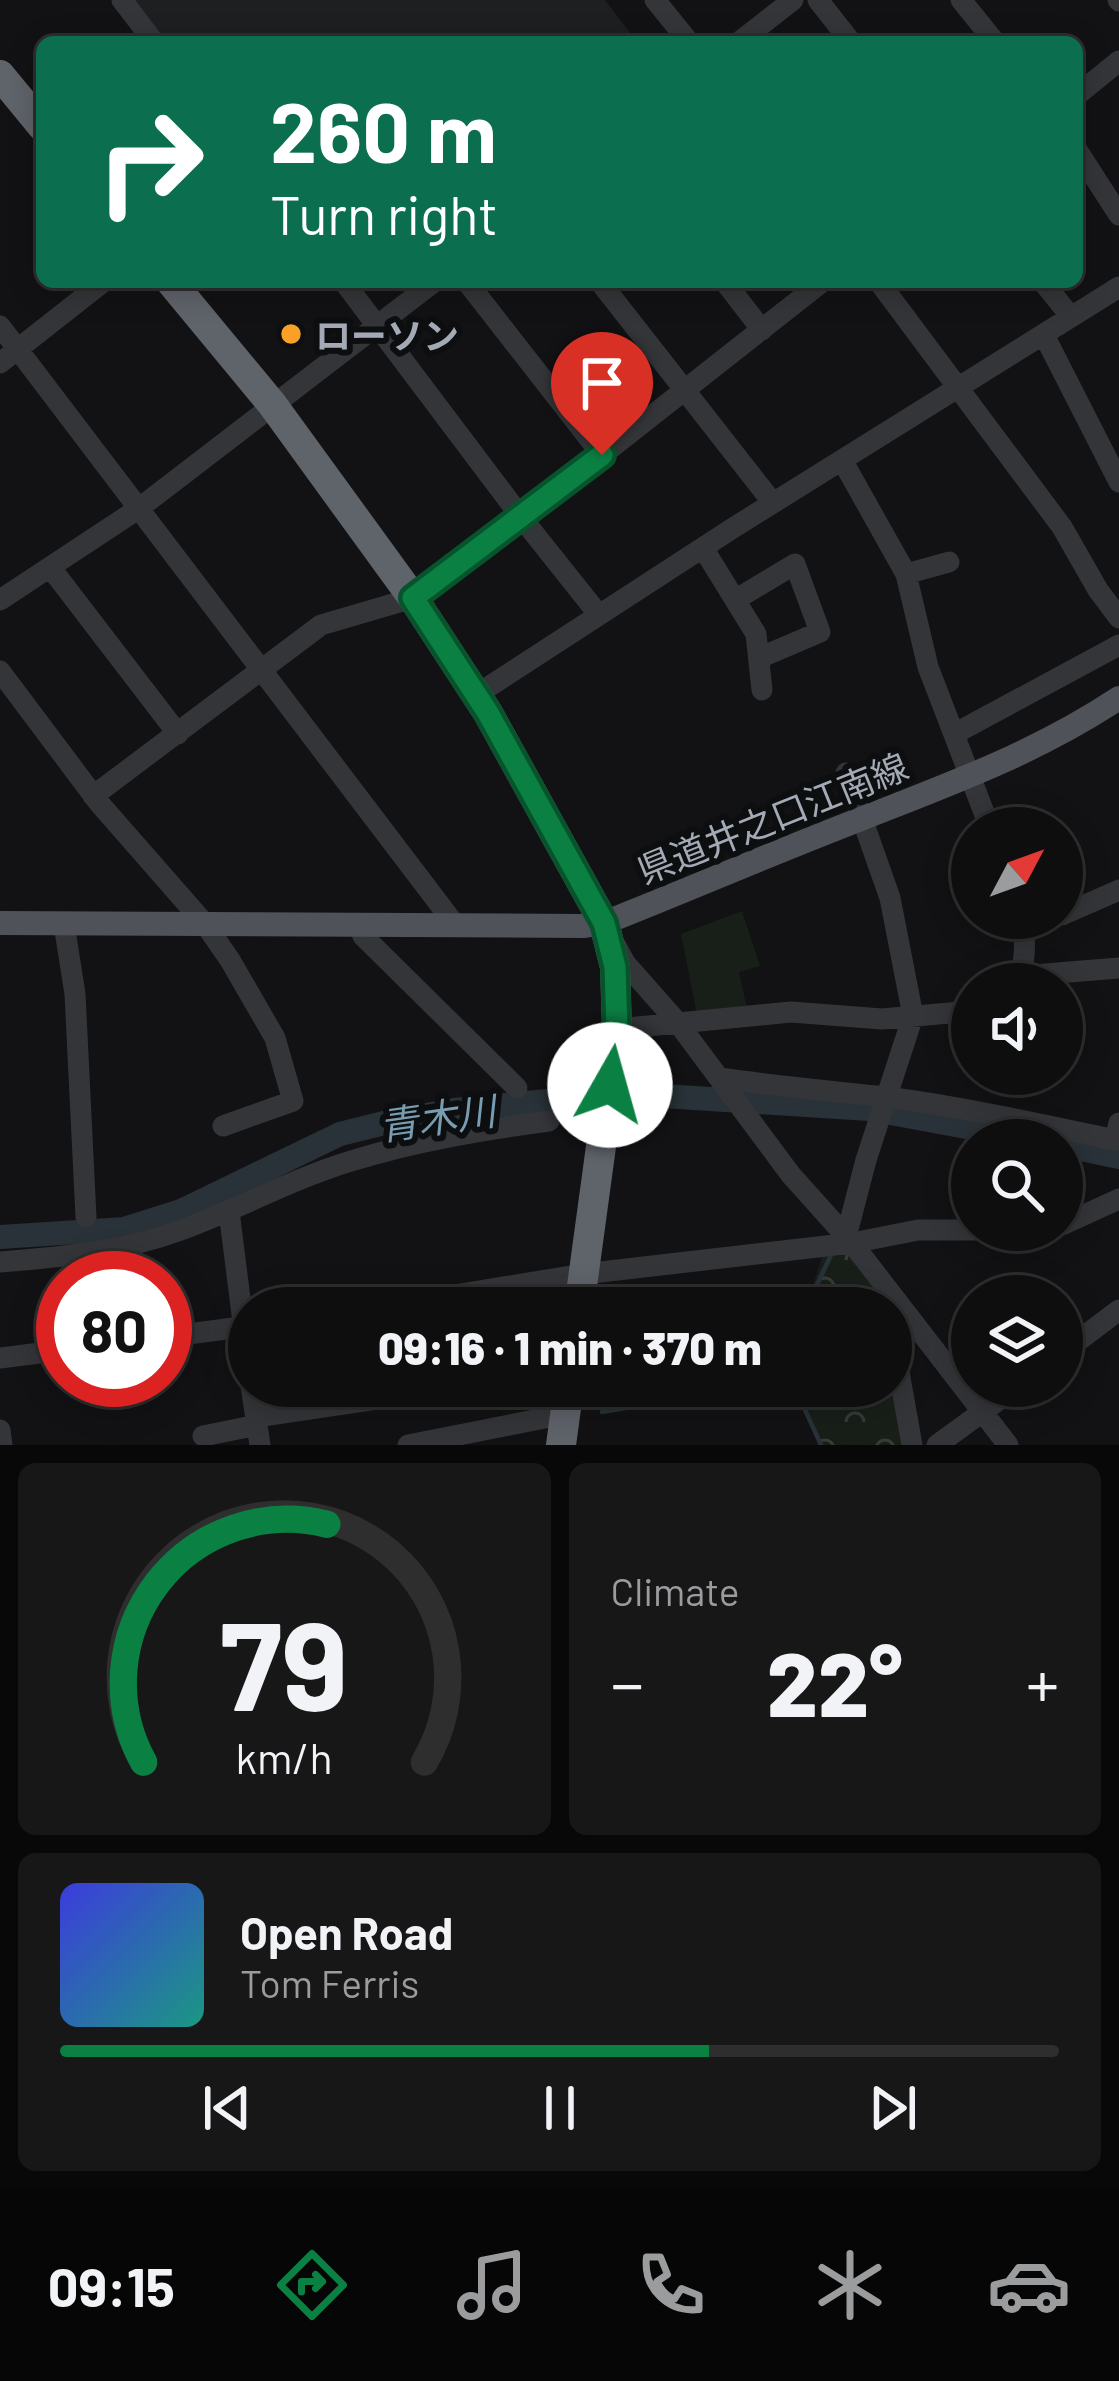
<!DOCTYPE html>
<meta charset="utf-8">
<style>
body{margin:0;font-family:Barlow,"Noto Sans JP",sans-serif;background:#171718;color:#f1f3f6;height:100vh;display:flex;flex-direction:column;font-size:45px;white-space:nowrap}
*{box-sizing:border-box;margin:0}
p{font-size:39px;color:#9b9c9e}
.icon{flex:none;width:66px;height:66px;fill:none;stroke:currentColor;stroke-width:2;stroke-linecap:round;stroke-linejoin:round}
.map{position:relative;height:1445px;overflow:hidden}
.side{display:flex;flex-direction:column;gap:18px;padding:18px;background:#080808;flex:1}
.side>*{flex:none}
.guide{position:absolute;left:36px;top:36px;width:1047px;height:252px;border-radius:18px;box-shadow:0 6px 30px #0003,0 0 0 3px #2e2e2f;background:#0b6e4f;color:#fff;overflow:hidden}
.needle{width:78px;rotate:49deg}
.tools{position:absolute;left:951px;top:807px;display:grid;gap:24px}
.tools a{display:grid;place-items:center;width:132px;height:132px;border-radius:50%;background:#0e0e0f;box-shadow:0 6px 30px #0003,0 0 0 3px #2e2e2f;font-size:60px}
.speed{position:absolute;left:36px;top:1251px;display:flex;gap:24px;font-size:60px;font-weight:700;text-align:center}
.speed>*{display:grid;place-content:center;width:156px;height:156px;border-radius:50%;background:#0e0e0f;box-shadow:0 6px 30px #0003,0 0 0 3px #2e2e2f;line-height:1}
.speed .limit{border:18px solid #d22;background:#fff;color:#111}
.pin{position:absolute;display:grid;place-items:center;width:102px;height:102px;color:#fff;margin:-123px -51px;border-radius:50% 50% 50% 0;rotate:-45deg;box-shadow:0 0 12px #0007}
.pin .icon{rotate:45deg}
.me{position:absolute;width:132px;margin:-66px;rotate:7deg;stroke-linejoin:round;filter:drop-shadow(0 0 9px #0008)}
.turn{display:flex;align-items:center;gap:42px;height:252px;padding:0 36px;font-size:54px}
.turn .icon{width:156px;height:156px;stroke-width:2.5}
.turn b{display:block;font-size:84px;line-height:102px}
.big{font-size:90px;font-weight:800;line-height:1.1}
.side .tile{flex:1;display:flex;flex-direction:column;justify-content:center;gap:18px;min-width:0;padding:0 42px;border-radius:18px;background:#171718}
.side .dial{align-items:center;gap:0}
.dial svg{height:312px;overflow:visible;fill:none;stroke:#2e2e2f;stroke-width:7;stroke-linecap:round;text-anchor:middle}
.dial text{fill:#f1f3f6;stroke:none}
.song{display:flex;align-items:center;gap:36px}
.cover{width:144px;height:144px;border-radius:18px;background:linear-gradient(135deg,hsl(240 70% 55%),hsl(170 70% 35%))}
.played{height:12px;border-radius:6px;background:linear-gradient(90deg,#0b8043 65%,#2e2e2f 65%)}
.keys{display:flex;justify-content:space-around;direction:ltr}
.heat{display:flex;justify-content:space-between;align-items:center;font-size:66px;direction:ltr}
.side .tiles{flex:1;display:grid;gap:18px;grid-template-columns:1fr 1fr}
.tile:last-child{grid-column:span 2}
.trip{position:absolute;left:228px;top:1287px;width:684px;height:120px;border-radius:60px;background:#0e0e0f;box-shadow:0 6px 30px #0003,0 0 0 3px #2e2e2f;font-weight:800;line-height:120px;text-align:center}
.dock{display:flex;height:192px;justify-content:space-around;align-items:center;background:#060606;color:#9b9c9e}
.dock .icon{width:84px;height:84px}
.dock .active{color:#0b8043}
.dock b{font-size:54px;color:#f1f3f6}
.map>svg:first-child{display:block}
.built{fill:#1e1f21}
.forest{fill:url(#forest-crowns)}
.park{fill:#181f19}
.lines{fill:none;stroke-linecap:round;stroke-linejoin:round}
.stream{stroke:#283238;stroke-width:4.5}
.river{stroke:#283238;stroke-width:24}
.minor{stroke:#333539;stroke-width:21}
.major{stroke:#4f5258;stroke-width:24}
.highway{stroke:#5f636a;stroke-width:30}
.route-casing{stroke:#07532c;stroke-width:30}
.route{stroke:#0b8043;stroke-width:21}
.poi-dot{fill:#f9a126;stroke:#0d0e0f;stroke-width:4.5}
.labels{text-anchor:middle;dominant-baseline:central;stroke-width:12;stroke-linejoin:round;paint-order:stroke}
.poi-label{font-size:36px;font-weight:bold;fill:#a3aab5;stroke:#0d0e0f;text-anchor:start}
.street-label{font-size:36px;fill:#a3aab5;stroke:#0d0e0f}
.water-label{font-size:39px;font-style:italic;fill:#789cb2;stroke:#0d0e0f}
</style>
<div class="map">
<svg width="1119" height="1445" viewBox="0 0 1119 1445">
<defs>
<pattern id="forest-crowns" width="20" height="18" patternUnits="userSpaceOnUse" patternTransform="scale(3)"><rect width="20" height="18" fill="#181f19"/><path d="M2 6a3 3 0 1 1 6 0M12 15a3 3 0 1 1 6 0" fill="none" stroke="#363d38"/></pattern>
</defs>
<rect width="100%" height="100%" fill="#121214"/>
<path class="built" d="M130,0h475l32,42h-474z"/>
<path class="forest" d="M846,1237l66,84 -19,17 16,107h-86l-20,-45 -14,-14h102v-78h-85l18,-57z"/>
<path class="park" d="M742,911l18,55 -21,6 9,41 -51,2 -16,-81z"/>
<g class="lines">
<path class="stream" d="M806,1308l25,-53
M783,1386l18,15 20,44
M602,1412l151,-26"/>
<path class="river" d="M1062,1145l57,12
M0,1237l124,-8 57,-18 159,-77 48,-12 66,-12 124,-12 85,-2 206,13 168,31"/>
<path class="minor" d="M122,0l32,42
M655,0l34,42
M818,0l33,42
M961,0l34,42
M1118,0l1,1
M739,42l54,-42
M1077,95l42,-34
M1077,150l42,65
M344,282l177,235 78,98
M467,282l135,173
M600,282l173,221
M725,282l37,48
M879,282l183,245 36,63 21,28
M1043,282l28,35
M0,326l456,600
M1044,335l75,147
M0,363l103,-81
M842,460l64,114 22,93 62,161
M703,548l53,86 6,56
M50,567l128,167
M906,574l43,-12
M0,600l138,-91 296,-227
M735,600l60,-36 25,68 -61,26
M0,671l99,132 106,121 25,36 45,78 18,63 -70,25
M476,695l257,-167 386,-241
M954,734l165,-89
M93,796l228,-171 92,-27 156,-117 253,-199
M1062,915l57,-25
M64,924l11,70 11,223
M359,925l4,11 154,152
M616,946l9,17 53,60 113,152 61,68 156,202
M1021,976l98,-8
M1014,984c13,-15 12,-47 7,-66
M617,1029l174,-17 91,7 90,-8
M719,1078c56,8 111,13 167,19 77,10 153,27 229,43l4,-17
M229,1211l20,159
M1062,1225l57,-26
M846,1237l20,-77 47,-144 -23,-118 -44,-125
M0,1262c62,-5 122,-10 181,-32 57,-21 111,-51 170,-69 65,-20 131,-31 198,-40
M376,1308l207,-34 269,-31 66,-13h96
M165,1337l84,-11
M1062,1353l57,-43
M0,1358l63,-8
M251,1386l9,59
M256,1417l208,-31
M0,1430l2,15
M203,1436l54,-11
M408,1445l157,-31 2,13
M912,1445l-19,-107 19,-17
M937,1445l81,-59"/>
<path class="major" d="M0,923l583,3 21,-3c86,-34 171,-71 257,-104 91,-36 175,-66 258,-121"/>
<path class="highway" d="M0,75l42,51
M171,282l101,122 141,194 75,115 116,210 11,44 2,62 -38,279
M561,1445l8,-59"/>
</g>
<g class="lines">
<defs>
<path id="route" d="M602,455l-189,143 75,115 116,210 11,44 2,62 -7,56"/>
</defs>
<use href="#route" class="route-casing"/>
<use href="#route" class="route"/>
</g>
<circle class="poi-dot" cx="291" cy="334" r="12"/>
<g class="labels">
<g class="poi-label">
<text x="315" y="334">ローソン</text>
</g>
<g class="street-label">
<text transform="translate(772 817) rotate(-22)">県道井之口江南線</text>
</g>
<g class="water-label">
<text transform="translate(437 1117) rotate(-8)">青木川</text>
</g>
</g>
</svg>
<div class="tools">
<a><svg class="needle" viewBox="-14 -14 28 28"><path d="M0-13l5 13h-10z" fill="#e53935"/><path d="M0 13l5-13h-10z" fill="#9b9c9e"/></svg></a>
<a><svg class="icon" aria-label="sound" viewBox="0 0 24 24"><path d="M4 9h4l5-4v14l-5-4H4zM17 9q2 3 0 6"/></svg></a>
<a><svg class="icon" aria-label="search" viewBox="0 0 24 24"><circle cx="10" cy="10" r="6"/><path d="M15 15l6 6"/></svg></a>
<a><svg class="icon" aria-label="layers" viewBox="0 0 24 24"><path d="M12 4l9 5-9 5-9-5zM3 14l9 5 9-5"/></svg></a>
</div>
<div class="speed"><div class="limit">80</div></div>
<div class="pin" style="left:602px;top:455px;background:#d93025"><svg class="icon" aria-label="arrive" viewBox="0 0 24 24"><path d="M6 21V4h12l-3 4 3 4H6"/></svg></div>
<svg class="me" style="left:610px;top:1085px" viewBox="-20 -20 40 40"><circle r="19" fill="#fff"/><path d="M0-13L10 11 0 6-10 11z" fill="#0b8043"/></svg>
<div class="trip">09:16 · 1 min · 370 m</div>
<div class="guide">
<div class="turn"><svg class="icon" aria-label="right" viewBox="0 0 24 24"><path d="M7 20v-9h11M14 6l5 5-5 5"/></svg><div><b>260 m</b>Turn right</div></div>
</div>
</div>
<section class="side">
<div class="tiles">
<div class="tile dial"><svg viewBox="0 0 100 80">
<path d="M14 69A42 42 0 1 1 86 69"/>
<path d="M14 69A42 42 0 0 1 61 8" stroke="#0b8043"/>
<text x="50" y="56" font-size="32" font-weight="700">79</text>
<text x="50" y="72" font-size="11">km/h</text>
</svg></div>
<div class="tile"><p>Climate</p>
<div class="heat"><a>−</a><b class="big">22°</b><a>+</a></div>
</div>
<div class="tile">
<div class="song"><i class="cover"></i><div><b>Open Road</b><p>Tom Ferris</p></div></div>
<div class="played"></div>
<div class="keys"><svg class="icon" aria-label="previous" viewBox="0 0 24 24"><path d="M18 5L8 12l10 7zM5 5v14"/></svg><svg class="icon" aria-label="pause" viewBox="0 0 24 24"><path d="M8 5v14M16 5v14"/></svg><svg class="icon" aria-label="next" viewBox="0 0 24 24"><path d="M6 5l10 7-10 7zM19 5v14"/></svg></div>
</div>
</div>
</section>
<nav class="dock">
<b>09:15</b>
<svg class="icon active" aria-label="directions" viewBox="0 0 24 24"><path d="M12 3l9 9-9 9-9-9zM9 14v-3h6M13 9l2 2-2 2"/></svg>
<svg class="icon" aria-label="music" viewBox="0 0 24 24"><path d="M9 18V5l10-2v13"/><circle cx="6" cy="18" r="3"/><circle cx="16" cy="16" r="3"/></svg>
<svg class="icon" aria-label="phone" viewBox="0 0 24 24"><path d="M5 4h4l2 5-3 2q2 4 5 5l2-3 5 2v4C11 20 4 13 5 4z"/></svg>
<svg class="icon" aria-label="climate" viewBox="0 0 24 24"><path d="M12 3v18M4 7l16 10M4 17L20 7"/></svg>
<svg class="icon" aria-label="car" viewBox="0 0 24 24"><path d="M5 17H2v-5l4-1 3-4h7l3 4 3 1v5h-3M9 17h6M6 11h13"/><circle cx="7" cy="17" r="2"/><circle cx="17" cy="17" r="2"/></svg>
</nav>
